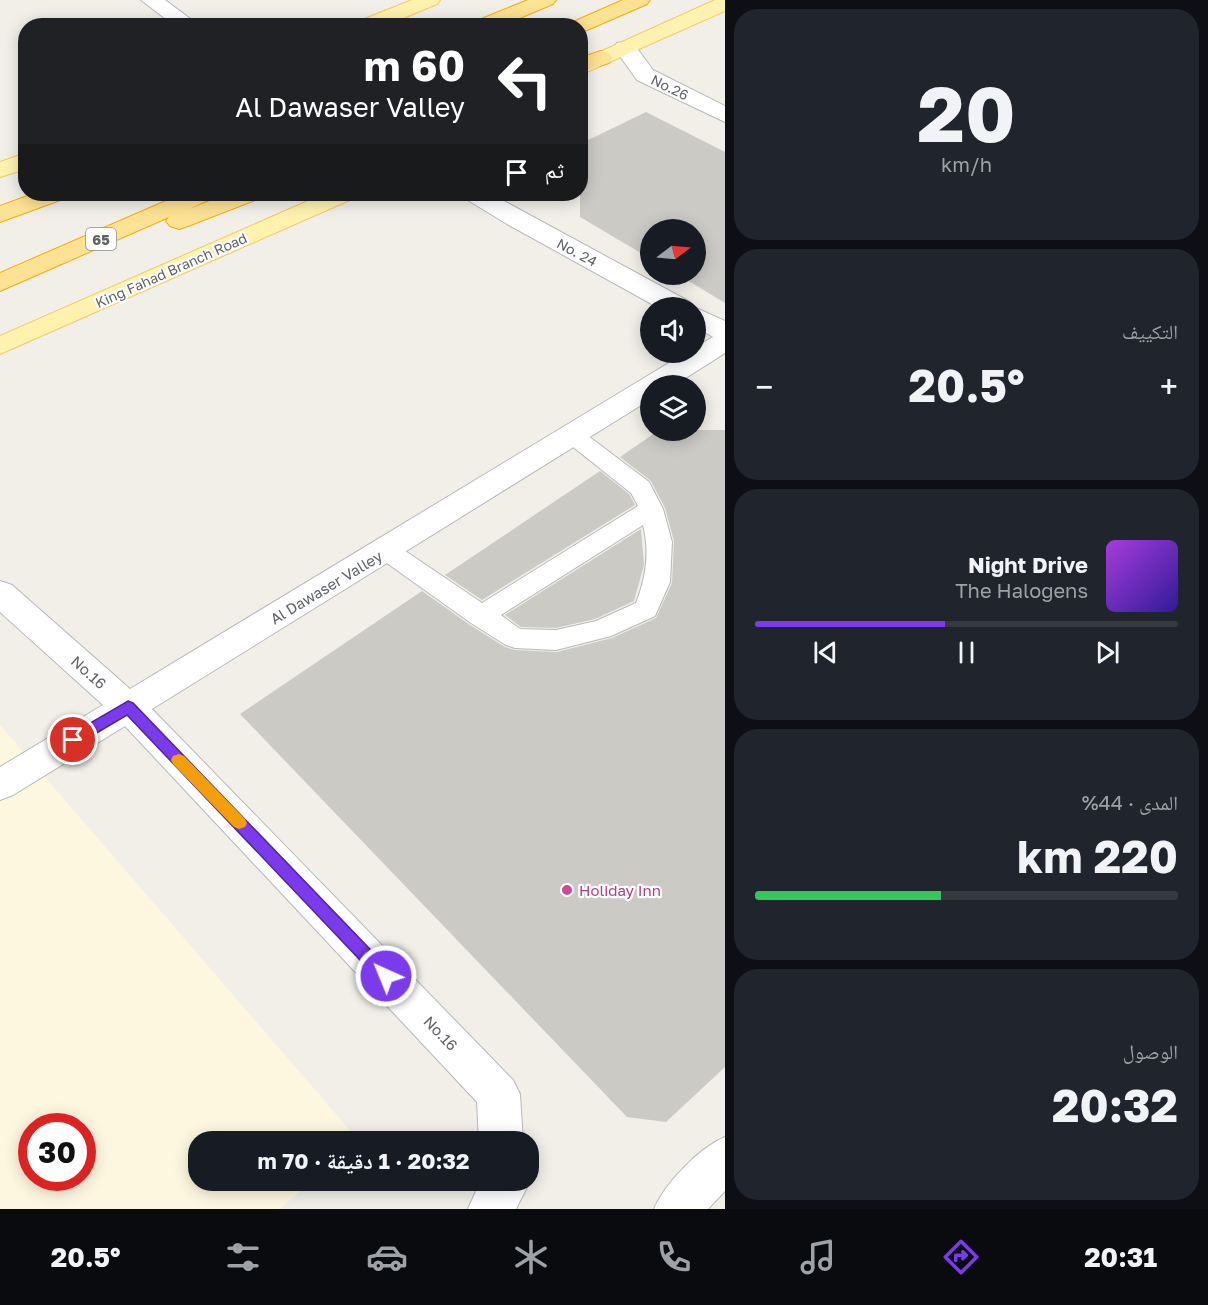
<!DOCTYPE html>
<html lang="ar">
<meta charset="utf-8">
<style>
body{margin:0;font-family:"Golos Text","Noto Naskh Arabic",sans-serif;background:#20242c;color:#f1f3f6;direction:rtl;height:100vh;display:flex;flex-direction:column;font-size:22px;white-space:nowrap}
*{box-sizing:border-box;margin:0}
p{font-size:20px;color:#9ea1a6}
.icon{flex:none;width:33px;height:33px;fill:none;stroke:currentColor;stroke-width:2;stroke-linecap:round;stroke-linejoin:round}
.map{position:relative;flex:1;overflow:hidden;direction:ltr}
.sheet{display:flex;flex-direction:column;gap:9px;padding:9px;background:#0d0f14;width:483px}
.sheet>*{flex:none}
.banner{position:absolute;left:18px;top:18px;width:570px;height:183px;border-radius:24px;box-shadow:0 3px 15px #0003;direction:rtl;background:#202124;color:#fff;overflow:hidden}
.needle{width:39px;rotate:74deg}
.buttons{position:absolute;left:640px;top:219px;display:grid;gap:12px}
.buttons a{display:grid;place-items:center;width:66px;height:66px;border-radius:50%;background:#171b24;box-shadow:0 3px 15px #0003;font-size:30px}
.speed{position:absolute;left:18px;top:1113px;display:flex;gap:12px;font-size:30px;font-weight:700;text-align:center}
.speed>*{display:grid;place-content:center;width:78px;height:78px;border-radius:50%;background:#171b24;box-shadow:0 3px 15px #0003;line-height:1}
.speed .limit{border:9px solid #d22;background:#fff;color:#111}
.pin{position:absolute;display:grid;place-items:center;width:51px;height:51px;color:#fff;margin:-26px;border:3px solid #fff;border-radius:50%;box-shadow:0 2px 6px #0007}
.me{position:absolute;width:66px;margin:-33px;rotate:316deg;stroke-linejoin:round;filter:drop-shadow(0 0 4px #0008)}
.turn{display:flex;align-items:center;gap:21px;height:126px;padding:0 24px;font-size:27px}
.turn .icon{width:78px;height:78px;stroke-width:2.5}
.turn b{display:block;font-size:42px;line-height:51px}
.then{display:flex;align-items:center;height:57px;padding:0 24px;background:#0003;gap:12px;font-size:22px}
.big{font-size:45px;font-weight:700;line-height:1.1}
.sheet .card{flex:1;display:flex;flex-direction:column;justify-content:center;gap:9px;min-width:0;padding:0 21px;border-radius:24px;background:#20242c}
.sheet .dial{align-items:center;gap:0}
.dial b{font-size:78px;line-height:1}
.song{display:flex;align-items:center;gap:18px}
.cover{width:72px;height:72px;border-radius:9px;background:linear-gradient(135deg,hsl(280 70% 55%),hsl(250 70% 35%))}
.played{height:6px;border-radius:3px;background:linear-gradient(90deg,#7c3aed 45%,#363941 45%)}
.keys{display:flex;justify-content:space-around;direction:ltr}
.heat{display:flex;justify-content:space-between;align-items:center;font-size:33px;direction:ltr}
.charge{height:9px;border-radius:4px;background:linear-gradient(90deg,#34c759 44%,#363941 0)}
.trip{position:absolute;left:188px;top:1131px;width:351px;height:60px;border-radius:24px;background:#171b24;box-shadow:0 3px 15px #0003;font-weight:700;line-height:60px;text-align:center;direction:rtl}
.tabs{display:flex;height:96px;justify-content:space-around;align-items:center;background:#090b0e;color:#9ea1a6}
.tabs .icon{width:42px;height:42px}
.tabs .on{color:#7c3aed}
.tabs b{font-size:27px;color:#f1f3f6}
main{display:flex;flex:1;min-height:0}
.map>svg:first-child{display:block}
.commercial{fill:#fef7e0;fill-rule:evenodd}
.building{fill:#cccac5}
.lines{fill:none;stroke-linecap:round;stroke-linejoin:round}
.service-casing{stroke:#b5b8bc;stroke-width:2}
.minor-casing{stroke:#b5b8bc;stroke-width:2}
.primary-casing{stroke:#f2c960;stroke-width:2}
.motorway-casing{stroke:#f9ab00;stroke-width:2}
.service{fill:#fff;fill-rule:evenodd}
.minor{fill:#fff;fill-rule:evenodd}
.primary{fill:#fff2af;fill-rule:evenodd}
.motorway{fill:#fde293;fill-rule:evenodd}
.route{fill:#7c3aed;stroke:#51269a;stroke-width:1.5}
.slow{fill:#f59e0b}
.hotel-dot{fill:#d1479c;stroke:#fff;stroke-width:2}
.labels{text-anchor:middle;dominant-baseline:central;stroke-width:4.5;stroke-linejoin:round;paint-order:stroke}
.far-street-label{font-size:14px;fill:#5f6368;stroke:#fff}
.shield{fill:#fff;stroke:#8f9295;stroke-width:1.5}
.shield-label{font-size:14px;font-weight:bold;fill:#5f6368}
.street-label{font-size:15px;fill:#5f6368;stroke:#fff}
.hotel-label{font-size:15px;fill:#b23c85;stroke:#fff;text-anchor:start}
</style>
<main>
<section class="sheet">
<div class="card dial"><b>20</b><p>km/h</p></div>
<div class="card"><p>التكييف</p>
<div class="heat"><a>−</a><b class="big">20.5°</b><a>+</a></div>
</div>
<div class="card">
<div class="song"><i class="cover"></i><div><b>Night Drive</b><p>The Halogens</p></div></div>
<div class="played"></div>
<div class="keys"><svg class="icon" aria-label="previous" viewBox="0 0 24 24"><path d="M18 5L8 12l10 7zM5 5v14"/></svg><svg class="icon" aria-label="pause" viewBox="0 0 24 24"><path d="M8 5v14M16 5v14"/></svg><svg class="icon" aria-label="next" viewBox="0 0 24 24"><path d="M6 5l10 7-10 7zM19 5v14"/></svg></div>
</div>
<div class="card"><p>المدى · 44%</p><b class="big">220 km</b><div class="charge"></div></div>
<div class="card"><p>الوصول</p><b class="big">20:32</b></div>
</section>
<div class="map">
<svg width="725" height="1209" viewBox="0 0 725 1209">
<rect width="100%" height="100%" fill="#f1efe8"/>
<path class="commercial" d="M0,725l359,416 -161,1v38l115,1 -34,28h-279zM32,1126h50v52h-50z"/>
<path class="building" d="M646,112l79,40v151l-48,-29h19v-44h-45v29l-71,-42v-73z
M659,430h66v637l-59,55 -39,-5 -387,-403 182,-123 48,34 35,22 10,3 42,2 55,-14 44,-20 16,-35 2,-42 -9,-33 -14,-27 -31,-24z
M600,471l29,23 6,11 -153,95 -37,-25z
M641,529l3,36 -10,36 -39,18 -39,9 -35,-1 -16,-12z"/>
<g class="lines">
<defs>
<path id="service" d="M571,427l8,2 70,53 14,27 9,33 -2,40 -15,34 -44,20 -55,14 -41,-2 -9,-3 -35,-22 -94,-67 -3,-6 3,-6 9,-3 9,3 87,59 156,-97 -7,-13 -68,-54 -3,-5 3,-5zM643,525c7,27 3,53 -7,78l-40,18 -40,9 -36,-1 -19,-14z"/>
<path id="minor" d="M141,0h24l35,26h-25z
M625,42l8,1 20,27 72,36v16l-88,-42 -23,-32 3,-5z
M463,194h28l199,108 3,6h-34l-152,-84 -41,-25z
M696,308l29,13v32l-52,33h-22v13l-499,310 361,371 7,14 3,48h-44l-2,-40 -352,-376 -112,69 -13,5v-33l103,-62 -103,-93v-31l12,4 118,104 557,-337h9v-5l17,-10 -17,-10z
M725,1137v54l-17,18h-54c11,-26 45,-61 71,-72z
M481,1180h45l1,7 -11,22h-48z"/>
<path id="primary" d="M412,0h28l-3,4 -53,22h-30l3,-4z
M715,0h10v11l-145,64v-14z
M26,153v16l-26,8v-15z
M324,194h31l-3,5 -352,155v-18z"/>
<path id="motorway" d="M528,0h28l-3,4 -52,22h-30l3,-4z
M623,0h27l-3,4 -60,26 -7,2v-6h-10l3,-4z
M601,51l8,2 3,5 -3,5 -29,9v-14z
M33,194h33l-3,5 -63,23v-16z
M182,194h31l-3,5 -21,10 39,-15h33l-3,5 -70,27 -9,3 -9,-3 -4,-5 3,-4 -169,74v-18z"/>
</defs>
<use href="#service" class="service-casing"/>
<use href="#minor" class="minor-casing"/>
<use href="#primary" class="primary-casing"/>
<use href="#motorway" class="motorway-casing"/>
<use href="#service" class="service"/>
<use href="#minor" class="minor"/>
<use href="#primary" class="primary"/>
<use href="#motorway" class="motorway"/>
</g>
<path class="route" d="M128,701l5,2 258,268 3,5 -3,5 -5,2 -6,-2 -253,-266 -49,29h-10l-2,-4 2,-4z"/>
<path class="slow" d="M179,754l5,2 61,63 2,4 -2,4 -6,2 -5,-2 -61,-63 -2,-4 2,-4z"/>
<circle class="hotel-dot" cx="567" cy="890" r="6"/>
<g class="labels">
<g class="far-street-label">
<text transform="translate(670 87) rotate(26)">No.26</text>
<text transform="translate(577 252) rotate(28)">No. 24</text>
<text transform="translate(171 270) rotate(-24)">King Fahad Branch Road</text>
</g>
<rect class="shield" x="86" y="228" width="30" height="22" rx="4.5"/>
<g class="shield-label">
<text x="101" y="239">65</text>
</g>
<g class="street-label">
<text transform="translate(326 587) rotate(-31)">Al Dawaser Valley</text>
<text transform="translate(89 672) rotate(42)">No.16</text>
<text transform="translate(441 1033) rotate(46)">No.16</text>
</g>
<g class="hotel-label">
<text x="579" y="890">Holiday Inn</text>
</g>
</g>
</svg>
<div class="buttons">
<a><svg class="needle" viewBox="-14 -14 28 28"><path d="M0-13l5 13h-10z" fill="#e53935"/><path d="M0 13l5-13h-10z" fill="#9ea1a6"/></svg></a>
<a><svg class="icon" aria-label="sound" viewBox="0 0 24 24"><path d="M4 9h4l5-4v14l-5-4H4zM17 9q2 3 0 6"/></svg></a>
<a><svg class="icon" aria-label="layers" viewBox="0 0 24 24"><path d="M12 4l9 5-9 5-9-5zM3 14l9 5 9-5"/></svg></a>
</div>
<div class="speed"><div class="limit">30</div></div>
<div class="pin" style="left:73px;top:740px;background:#d93025"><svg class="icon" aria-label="arrive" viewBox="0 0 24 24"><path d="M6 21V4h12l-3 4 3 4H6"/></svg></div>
<svg class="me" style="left:386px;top:976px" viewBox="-20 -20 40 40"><circle r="17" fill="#7c3aed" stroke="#fff" stroke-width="3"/><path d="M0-11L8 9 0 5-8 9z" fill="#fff"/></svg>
<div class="trip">20:32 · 1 دقيقة · 70 m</div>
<div class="banner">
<div class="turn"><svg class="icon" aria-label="left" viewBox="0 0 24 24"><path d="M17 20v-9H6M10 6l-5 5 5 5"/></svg><div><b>60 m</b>Al Dawaser Valley</div></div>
<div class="then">ثم<svg class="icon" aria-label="arrive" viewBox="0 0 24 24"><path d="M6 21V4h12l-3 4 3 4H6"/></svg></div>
</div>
</div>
</main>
<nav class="tabs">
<b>20:31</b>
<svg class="icon on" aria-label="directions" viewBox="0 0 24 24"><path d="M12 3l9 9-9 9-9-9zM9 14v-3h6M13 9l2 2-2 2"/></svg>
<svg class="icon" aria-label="music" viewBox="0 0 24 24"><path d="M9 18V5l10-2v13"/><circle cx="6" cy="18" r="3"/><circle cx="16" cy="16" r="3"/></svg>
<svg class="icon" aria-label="phone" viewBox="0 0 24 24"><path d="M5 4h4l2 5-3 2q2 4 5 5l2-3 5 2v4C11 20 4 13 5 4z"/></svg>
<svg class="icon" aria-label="climate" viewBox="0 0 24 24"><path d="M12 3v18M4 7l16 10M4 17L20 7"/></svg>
<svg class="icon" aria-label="car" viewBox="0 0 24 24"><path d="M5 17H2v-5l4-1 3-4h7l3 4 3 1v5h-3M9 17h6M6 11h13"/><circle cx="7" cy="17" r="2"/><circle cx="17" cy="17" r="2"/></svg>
<svg class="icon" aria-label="filters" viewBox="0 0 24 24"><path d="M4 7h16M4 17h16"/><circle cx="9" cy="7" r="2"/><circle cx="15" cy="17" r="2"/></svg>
<b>20.5°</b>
</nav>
